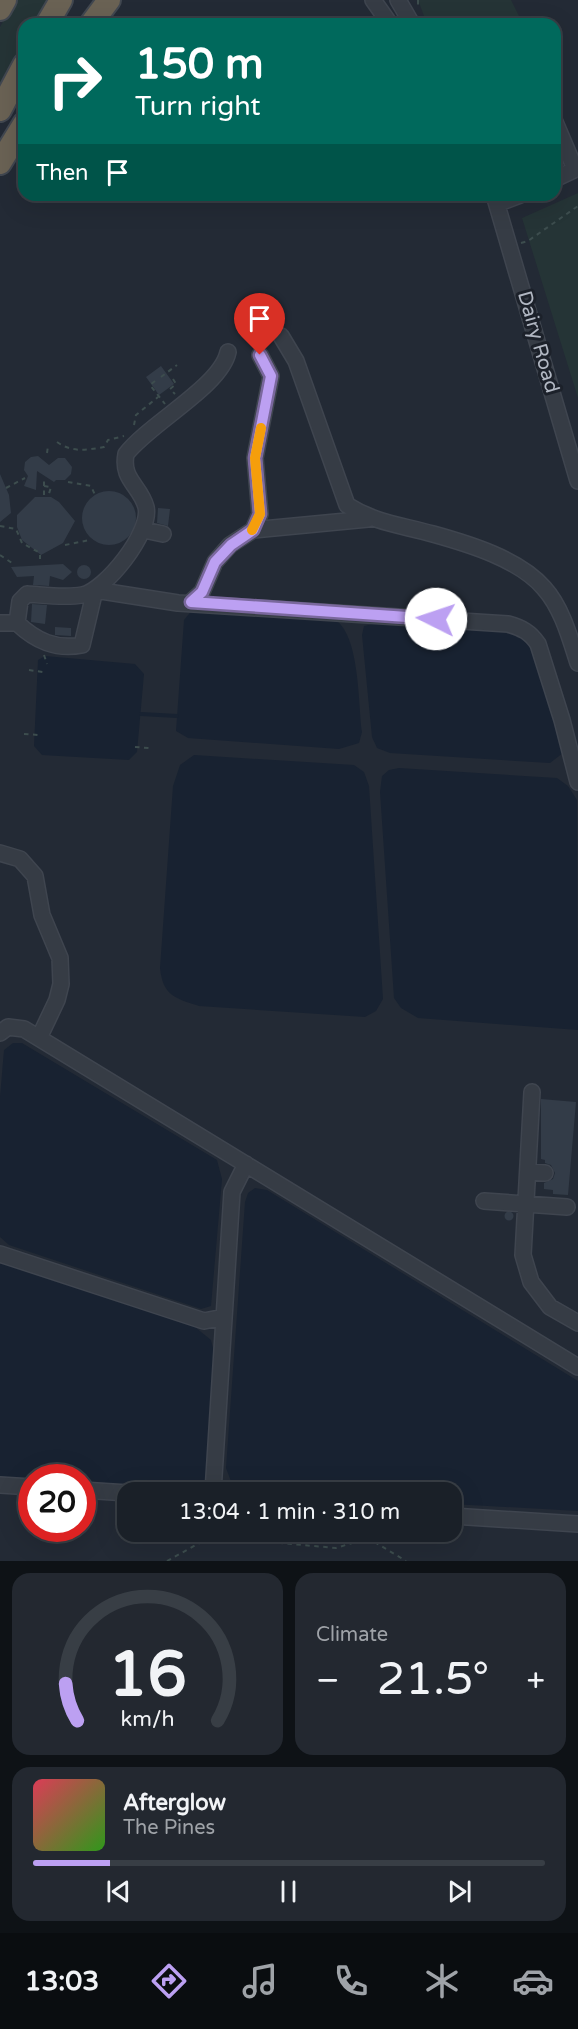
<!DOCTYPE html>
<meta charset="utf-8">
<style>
body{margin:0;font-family:"Varela Round",sans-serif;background:#232830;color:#f1f3f6;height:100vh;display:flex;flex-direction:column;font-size:22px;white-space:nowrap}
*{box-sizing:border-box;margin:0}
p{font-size:20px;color:#9fa3a8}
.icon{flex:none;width:33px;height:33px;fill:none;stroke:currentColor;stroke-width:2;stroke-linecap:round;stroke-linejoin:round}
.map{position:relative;height:1561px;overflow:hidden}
.side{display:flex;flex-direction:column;gap:12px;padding:12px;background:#0e1216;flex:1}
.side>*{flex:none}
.hud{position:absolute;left:18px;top:18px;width:543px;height:183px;border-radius:18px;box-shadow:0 6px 24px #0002,0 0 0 2px #383e45;background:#00695c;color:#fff;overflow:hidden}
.speed{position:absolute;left:18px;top:1464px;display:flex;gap:12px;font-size:30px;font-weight:700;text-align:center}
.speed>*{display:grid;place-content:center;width:78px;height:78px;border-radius:50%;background:#1a2028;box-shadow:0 6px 24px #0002,0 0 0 2px #383e45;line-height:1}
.speed .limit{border:9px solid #d22;background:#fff;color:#111}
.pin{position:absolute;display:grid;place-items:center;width:51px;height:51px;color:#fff;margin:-62px -26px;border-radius:50% 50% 50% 0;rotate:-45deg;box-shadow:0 0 6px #0007}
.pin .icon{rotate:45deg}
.me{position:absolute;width:66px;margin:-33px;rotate:274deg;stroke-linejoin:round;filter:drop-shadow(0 0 4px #0008)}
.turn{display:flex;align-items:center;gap:21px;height:126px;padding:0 18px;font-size:27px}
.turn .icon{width:78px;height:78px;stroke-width:2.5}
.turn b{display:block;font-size:42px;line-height:51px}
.then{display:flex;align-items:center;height:57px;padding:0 18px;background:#0003;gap:12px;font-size:22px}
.big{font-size:45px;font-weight:600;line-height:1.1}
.side .widget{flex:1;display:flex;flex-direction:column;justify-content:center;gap:9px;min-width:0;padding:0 21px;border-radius:18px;background:#232830}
.side .dial{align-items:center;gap:0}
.dial svg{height:156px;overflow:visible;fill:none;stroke:#383e45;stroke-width:7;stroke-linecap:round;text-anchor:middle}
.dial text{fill:#f1f3f6;stroke:none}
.song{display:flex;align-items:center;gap:18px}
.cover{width:72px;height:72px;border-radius:9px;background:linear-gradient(135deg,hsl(350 70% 55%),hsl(110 70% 35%))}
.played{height:6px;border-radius:3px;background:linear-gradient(90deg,#bca0f2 15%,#383e45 15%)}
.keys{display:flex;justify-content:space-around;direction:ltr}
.heat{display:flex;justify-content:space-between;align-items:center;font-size:33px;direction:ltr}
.side .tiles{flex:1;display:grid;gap:12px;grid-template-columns:1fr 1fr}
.widget:last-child{grid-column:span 2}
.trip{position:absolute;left:117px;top:1482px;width:345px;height:60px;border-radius:18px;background:#1a2028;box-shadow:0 6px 24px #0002,0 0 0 2px #383e45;font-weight:600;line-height:60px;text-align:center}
.menu{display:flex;height:96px;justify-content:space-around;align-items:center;background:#0a0d10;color:#9fa3a8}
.menu .icon{width:42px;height:42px}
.menu .current{color:#bca0f2}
.menu b{font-size:27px;color:#f1f3f6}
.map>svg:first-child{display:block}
.green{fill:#253436}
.water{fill:#182231}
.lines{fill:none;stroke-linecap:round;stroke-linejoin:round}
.stream{stroke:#182231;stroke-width:4}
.building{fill:#333c48}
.minor-casing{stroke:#3f454f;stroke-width:18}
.highway-casing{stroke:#414750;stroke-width:26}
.path{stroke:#3d4d4e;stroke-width:2;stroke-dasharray:4.5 4.5;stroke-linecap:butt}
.minor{stroke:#363c45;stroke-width:15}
.highway{stroke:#6a6254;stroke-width:22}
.route-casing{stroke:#7a689d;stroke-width:15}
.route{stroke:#bca0f2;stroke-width:10}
.slow{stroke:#f59e0b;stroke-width:10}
.labels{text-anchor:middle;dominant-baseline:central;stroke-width:6;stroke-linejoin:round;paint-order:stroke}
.street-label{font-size:20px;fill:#b1b7c2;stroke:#1c212a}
</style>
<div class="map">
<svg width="578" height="1561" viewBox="0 0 578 1561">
<rect width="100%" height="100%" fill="#232a35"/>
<path class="green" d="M15,0h37l-14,24h-14v25l-24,44v-66z
M418,0h93l12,24h-96z
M578,193v205l-56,-180z"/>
<path class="water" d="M193,609l141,10c26,15 24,83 28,113l-3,11 -20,6 -151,-11 -12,-7 8,-111z
M381,622l129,8 16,7 9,18 29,93 -1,5 -13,10 -160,-10 -13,-5 -5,-11 -10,-102 2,-9z
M45,656l90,8 9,10 -7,78 -8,8 -87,-5 -8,-9 4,-86z
M194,755l160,10 10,7 5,14 14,213 -7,12 -11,6 -166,-11c-24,-8 -36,-10 -39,-38l13,-182 7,-21z
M399,768l158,10 11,8 9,14 1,230 -160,-12 -17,-10 -7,-10 -14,-206 2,-16 7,-6z
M13,1043h9l195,117 5,19 -11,127 -10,3 -192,-64 -9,-8v-140l4,-47z
M255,1188l12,2 311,191v130l-126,-7v-12h-201l-19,-8 -6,-16 19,-266 3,-9z
M0,1264l16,1 179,62 16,13 3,12 -8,131 -5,6 -13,2 -105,-7 -1,-6h-50l-1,2 -31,-2z"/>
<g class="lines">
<path class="stream" d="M141,714l36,2"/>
</g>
<path class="building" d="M161,366l13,18 -15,11 -13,-18z
M38,456l11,9 9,-7h7l7,9 -1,7 -6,6h-9l-2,2 -17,-11 -1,19 -12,-4 4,-10 -4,-6 1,-8 6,-5z
M0,474l9,21 2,18 -11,9z
M82 518a27 27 0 1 1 54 0a27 27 0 1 1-54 0Z
M35,497h16l8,5 16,19 -12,22 -22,12 -19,-15 -5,-13v-12z
M158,508l12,1 -2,17 -11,-3z
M63,564l9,8 -9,8 -13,-4 -1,10 -16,-1 1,-9 -17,1 -6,-10z
M77 572a7 7 0 1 1 14 0a7 7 0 1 1-14 0Z
M32,604l15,1 -2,19 -14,-2z
M55,627l16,1v8l-16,-1z
M541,1099l35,3 -8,93 -15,-1v-4l-9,-1v-6l9,-4 2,-6 -4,-8 -6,-2v-3l-4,-1z
M504.5 1216a4.5 4.5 0 1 1 9 0a4.5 4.5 0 1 1-9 0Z"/>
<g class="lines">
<defs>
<path id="minor" d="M373,0l17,24
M398,0l14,24
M555,122l20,47
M555,179l23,-11
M494,195l84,286
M497,204l23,-9
M281,336l15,25 51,144c28,18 54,20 86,29 36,10 86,25 111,54 18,20 26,50 34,75
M144,530l19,4
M253,530l115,-11
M95,590l83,13 330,21c14,4 22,8 30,20l24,76 16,62
M191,602l11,-10 13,-30 15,-17 23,-15 7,-16 -5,-56 16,-82 -11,-21
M0,623h17l3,-22 7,-7c17,1 38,4 55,1 23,-4 70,-63 64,-88 -6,-22 -25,-27 -20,-53 24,-31 95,-68 102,-102
M17,623c19,18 39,27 65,22l13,-55
M0,853l20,6 15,17 7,39 18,43 1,26 -4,16 -18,38
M0,1033l8,-6 16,2 554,338
M532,1092l-9,163 8,27 19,25 28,16
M528,1172l17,1
M484,1201l83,6
M0,1254l204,67 20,-4
M0,1485l32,2
M82,1490l46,3
M213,1492l19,-300 14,-28
M452,1516l126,8"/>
<path id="highway" d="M0,9l5,-9
M47,24l14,-24
M91,24l18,-24
M0,110l24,-45
M0,163l24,-39"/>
</defs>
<use href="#minor" class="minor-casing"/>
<use href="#highway" class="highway-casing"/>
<path class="path" d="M418,0v7
M521,243l7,-2 50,-35
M161,377l16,-12
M173,379l3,5 -6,5 5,5
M155,381l-5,4 15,19
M134,425l2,-10 22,-18
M57,442c15,11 30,8 47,5l4,-7 16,-4
M47,453l1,-7
M68,482l23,4 4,9
M44,486l7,1 -3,10
M6,488l19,-10
M44,495v-14
M0,526l16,3 6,14 18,10v6
M65,545l25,-5
M0,555l12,8
M44,655l3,9
M29,670l14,2
M24,734l15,1
M135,747l14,1
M167,1561l36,-20 22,-3 111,10 32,-10 38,23"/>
<use href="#minor" class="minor"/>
<use href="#highway" class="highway"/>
</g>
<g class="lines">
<defs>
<path id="route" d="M260,355l11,21 -16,82 5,56 -7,16 -22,15 -16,17 -13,30 -11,10 245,17"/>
</defs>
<use href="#route" class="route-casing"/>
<use href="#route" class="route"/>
<path class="slow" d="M252,530l8,-16 -5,-56 6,-30"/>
</g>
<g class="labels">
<g class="street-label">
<text transform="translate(538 342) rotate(74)">Dairy Road</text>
</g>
</g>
</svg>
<div class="speed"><div class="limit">20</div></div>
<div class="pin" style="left:260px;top:355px;background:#d93025"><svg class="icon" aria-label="arrive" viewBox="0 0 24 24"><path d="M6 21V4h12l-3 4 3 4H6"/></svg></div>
<svg class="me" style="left:436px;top:619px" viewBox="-20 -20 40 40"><circle r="19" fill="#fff"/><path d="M0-13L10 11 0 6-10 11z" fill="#bca0f2"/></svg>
<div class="trip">13:04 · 1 min · 310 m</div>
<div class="hud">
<div class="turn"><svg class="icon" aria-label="right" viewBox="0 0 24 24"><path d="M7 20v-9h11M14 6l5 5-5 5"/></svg><div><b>150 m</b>Turn right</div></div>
<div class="then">Then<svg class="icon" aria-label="arrive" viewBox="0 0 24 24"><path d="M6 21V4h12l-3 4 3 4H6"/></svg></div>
</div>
</div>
<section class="side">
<div class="tiles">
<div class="widget dial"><svg viewBox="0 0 100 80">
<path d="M14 69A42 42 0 1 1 86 69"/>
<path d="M14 69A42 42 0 0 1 8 50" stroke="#bca0f2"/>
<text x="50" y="56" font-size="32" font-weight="700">16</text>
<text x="50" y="72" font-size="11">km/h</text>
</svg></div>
<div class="widget"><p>Climate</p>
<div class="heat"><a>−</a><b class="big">21.5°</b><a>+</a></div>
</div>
<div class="widget">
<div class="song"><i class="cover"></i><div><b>Afterglow</b><p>The Pines</p></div></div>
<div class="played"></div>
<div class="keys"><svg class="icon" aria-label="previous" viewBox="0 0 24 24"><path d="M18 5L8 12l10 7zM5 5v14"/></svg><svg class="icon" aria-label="pause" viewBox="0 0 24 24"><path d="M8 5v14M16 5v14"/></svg><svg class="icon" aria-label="next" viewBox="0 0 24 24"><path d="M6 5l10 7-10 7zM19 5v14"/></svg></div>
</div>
</div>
</section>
<nav class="menu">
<b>13:03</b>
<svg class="icon current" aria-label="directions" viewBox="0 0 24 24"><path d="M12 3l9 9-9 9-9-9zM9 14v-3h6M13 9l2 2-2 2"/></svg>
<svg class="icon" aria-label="music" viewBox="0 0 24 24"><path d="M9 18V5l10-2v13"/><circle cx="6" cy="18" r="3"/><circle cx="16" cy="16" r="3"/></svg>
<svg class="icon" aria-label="phone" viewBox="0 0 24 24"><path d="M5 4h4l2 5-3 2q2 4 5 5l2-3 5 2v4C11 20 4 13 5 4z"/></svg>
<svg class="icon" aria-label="climate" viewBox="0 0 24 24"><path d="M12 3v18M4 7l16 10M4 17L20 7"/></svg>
<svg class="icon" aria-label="car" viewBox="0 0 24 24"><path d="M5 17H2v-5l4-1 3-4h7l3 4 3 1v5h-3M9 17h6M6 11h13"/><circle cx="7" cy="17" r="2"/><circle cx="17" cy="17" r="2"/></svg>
</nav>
